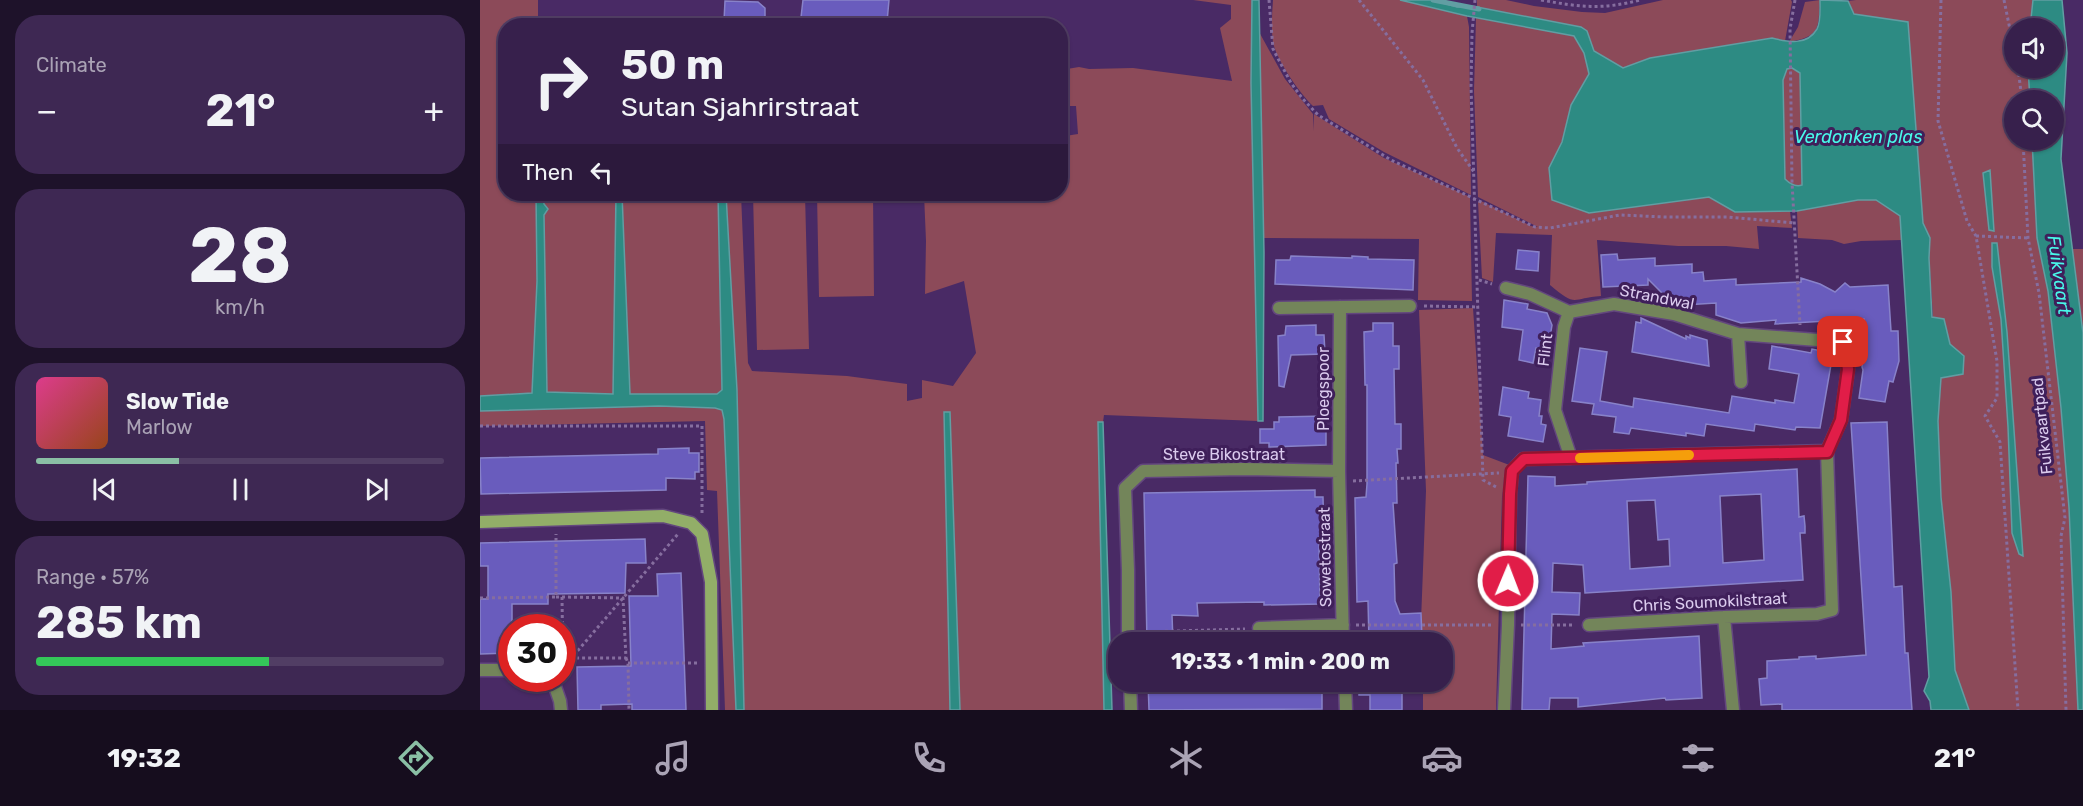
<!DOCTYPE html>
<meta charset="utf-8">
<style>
body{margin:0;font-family:Rubik,sans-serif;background:#3e2853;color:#f1f3f6;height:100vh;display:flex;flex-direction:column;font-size:22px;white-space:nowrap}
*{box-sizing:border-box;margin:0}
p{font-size:20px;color:#aaa3b5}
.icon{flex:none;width:33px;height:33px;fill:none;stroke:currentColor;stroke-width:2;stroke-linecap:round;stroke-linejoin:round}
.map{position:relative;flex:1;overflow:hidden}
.details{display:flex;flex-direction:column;gap:15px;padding:15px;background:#1e122a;width:480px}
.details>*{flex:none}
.guide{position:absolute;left:18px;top:18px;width:570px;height:183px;border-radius:24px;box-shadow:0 2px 4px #0004,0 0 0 2px #513e64;background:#37204c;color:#f1f3f6;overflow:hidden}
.controls{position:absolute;left:1524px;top:18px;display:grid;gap:12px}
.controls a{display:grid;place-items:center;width:60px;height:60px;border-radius:50%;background:#37204c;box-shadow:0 2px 4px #0004,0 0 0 2px #513e64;font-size:30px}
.speed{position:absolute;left:18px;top:614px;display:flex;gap:12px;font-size:30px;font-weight:700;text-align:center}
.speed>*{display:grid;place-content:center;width:78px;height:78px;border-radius:50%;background:#37204c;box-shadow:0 2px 4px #0004,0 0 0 2px #513e64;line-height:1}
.speed .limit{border:9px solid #d22;background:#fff;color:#111}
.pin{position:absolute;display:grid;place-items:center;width:51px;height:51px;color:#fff;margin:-26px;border-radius:12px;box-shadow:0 3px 9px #0006}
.me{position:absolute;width:66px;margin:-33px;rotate:1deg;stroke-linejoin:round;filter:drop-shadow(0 0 4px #0008)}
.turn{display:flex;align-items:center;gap:21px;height:126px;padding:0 24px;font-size:27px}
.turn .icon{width:78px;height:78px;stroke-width:2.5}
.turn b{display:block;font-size:42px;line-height:51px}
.then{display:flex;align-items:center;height:57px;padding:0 24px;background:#0003;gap:12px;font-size:22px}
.big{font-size:45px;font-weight:700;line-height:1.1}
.details .widget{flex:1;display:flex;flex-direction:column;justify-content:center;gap:9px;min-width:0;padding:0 21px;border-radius:24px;background:#3e2853}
.details .dial{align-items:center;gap:0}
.dial b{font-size:78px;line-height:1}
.song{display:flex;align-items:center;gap:18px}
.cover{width:72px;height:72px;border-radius:9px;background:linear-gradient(135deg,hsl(330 70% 55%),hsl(20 70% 35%))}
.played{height:6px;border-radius:3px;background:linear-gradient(90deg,#8abfa5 35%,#513e64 35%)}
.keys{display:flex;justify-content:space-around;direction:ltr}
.heat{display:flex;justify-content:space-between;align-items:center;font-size:33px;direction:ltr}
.charge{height:9px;border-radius:4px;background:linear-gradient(90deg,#34c759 57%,#513e64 0)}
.trip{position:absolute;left:628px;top:632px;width:345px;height:60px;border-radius:24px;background:#37204c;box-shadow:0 2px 4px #0004,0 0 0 2px #513e64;font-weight:700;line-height:60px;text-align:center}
.tabs{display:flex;height:96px;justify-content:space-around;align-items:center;background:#160d1e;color:#aaa3b5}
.tabs .icon{width:42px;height:42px}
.tabs .active{color:#8abfa5}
.tabs b{font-size:27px;color:#f1f3f6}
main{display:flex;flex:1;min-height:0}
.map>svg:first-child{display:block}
.green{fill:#8c4a59}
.water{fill:#2d8b83;stroke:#619ea3;stroke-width:1.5;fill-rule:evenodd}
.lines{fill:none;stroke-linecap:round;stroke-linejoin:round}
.stream{stroke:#619ea3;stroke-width:5}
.building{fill:#695cbd;stroke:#8882c9;stroke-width:1.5;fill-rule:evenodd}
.street-casing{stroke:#63477e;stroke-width:15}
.secondary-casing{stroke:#63477e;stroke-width:15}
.path{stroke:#866e9f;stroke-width:3;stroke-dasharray:3 3;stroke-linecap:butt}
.street{stroke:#73855a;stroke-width:12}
.secondary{stroke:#92ae68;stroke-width:12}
.route-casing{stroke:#92132f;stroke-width:15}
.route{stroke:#e11d48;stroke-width:10}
.slow{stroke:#f59e0b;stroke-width:10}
.labels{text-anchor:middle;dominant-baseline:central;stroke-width:6;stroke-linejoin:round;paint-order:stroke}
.street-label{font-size:16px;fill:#dbcbee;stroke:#3f1f5a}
.water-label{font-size:18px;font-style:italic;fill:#48f9ea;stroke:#3f1f5a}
</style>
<main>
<section class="details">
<div class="widget"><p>Climate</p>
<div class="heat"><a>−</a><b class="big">21°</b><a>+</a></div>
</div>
<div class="widget dial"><b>28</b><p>km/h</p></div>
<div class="widget">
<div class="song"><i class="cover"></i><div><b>Slow Tide</b><p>Marlow</p></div></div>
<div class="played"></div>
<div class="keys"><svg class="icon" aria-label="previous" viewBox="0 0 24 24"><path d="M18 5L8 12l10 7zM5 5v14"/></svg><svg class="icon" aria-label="pause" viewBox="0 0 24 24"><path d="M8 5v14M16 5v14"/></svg><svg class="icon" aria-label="next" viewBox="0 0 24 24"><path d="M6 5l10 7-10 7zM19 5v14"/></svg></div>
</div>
<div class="widget"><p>Range · 57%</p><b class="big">285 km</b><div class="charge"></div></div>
</section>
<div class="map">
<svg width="1603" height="710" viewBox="0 0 1603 710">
<rect width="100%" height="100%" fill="#492a65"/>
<path class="green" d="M0,0h58v25l-32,1v168h30l1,87 -5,112 -52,3z
M713,0h59l-1,83 7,338 -154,-6 -1,7h-5l6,288h-144l-10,-297 -6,-1 6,298h-206l-7,-320 -11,-196h15l7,169 4,8 95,5 60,8v17l15,-3v-18l31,6 23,-33 -12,-72 -39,13 1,-53 -2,-47h136l1,-47h4v-11l13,-2 -2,-28h-15v-36l18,-3 10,2 44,-1 99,13 -12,-53 11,-9v-14z
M793,0h127l67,16 2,11 2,168 -87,-43 -55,-33 -6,-14 -10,1c-13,-12 -37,-47 -40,-64 -2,-14 -1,-28 0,-42z
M997,0h29l28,6 48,6 23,1 58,-13h128l1,2 -7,39 -13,-3 -122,20 -27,10 -29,-17 -7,-20 -6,-4 -104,-20z
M1340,0c-2,29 1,36 -31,42l9,-15 7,-25z
M1376,0h178l-4,28h-16v40h14l2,32h-16v40h18l5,98 11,53 13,117 8,100 9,202h-109l-14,-40 -4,-78 -10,-95 -3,-76 3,-43 -8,-61 -4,-59 1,-20 -7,-15 -15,-201 -54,-8 -6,-13z
M996,18l98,17 10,18 6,22 -19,30 -9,37 -13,26 1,11 39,34 120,-16 26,15 55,-1 2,17 -35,-2 2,23 -33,-3h-48l-81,-6 4,56c-30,2 -24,12 -51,-11l2,-50 -56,-2 -3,49 -11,-4 -4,-76 3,-1 50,25 7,1 -60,-30 -4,-106z
M778,30l27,49 28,35 1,17v-17l70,44 86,39 2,104 -54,-1 1,-61 -156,-1z
M1312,68l8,4 2,113c-7,1 -12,-1 -17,-6l-2,-99 4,-11z
M63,194h73l-2,200 -67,-1 -3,-178 4,-6 -4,-5z
M142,194h96l4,196 -5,4h-87z
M273,194h52l4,155 -52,1z
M337,194h56l1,102 -55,1z
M1378,200h18l24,16 2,24 -41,1 -17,3 -12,-4 -34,-2 -1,-27z
M1592,249h11v84z
M993,308l10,147 29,11 -6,10 -4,21 -6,213h-73v-29h20v-39h-21l-1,-21 5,-130 -7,-181z
M179,406l57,2 6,2 2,9 12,291h-11l-8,-219 -10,-1 -2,-69 -225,5v-15z"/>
<path class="water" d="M772,0h7l5,253 -1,168h-5l-7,-338z
M920,0h32l25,7h20l104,20 6,4 7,20 29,17 27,-10 122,-20c16,4 35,8 45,-9 4,-7 3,-21 3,-29l28,1 6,13 54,8 15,201 7,15 -1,20 3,59 12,2 6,25 14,12 -1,18 -22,4 -3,43 3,76 10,95 4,78 14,40h-38l-1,-9 -6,-10 5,-14 -29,-461 -24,-16h-18l-61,11 -62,1 -26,-15 -120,16 -37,-13 -3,-32 13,-26 9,-37 18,-31 -5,-21 -10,-17 -107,-20zM1312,68l8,5 2,112c-6,2 -12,-1 -17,-6l-2,-99 4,-11z
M1553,0h29l5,53 -6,106 22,174v377h-5l-9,-202 -8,-100 -13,-117 -11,-53 -5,-98h22v-40h-24l-2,-32h26v-40h-24z
M1510,170l4,61 -5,-1 -6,-57z
M56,194h7l1,10 4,5 -4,6 3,177 66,2 3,-200h6l8,200h87l5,-4 -4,-196h8l11,196 7,320h-8l-12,-291 -2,-9 -7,-2 -56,-2 -179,5v-15l52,-3 5,-112z
M1512,243h5l10,89 16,224 -4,-2 -7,-21 -4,-106 -7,-108 -9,-52z
M464,412h6l10,298h-10z
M618,422h5l9,288h-8z"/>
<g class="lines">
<path class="stream" d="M953,0l46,9"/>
</g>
<path class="building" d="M323,0h86l-2,22 -43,-4v8h-44z
M245,1l33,1 7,6v13h-41z
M1038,250l21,2 -1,19 -22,-2z
M1137,254l1,6 37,-2v8l37,-2v9l11,-1 1,9 32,-2v6l65,-3v-4l19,6 15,8 10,-9 5,4 38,-2 3,46h7l1,30 -6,21 -4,-1 -4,21 -26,-4 4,-28 -1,-3 1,-10 4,-2 -3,-36 -89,5 1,-4 -35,3 -25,-8v-12l-32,2 -1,-8 -16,1 -19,-19v6l-45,2 -2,-32z
M811,256l61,2v-2l16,1v2l46,1 -1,30 -138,-6 1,-24h14z
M1024,300l24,4 -1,5 20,4 5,12 -4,25 -12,-2 -3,15 -14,-3 4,-30 -21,-3z
M1161,318l45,21v-3l4,2v-3l17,5 2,26 -77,-14 4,-30 5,1z
M893,323h20v23h6v23h-5l1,55h6v25h-4l1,14h-2l1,40h-4l4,60 -3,1 1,37 5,13 21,-1 1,26 -53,3 -1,-41 -11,1 -2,-104 11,-1 1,-13v-99h-2l-1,-53 9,-1z
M836,325v10h8l1,19 -34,1 -7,32 -5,-1 -1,-50 7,-1 1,-9z
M1292,346l39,7 1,-4 21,4 -13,75 -24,-1 -1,3 -40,-6 -1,7 -48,-7 -2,12 -18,-3v3l-55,-8 -2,6 -15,-2 2,-15 -24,-3 2,-10 -22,-3 8,-53 27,4 -7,49 33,6 1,-9 95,15 3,-17 43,7v-3l19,3 5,-29 -30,-5z
M1023,387l26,5 -1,6 13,2 -2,16h3l-1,8 5,1 -3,17 -35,-6 3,-19 -12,-2z
M846,416v29l-57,2v-4h-9v-14h14v-7h5v-5z
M1407,422l7,165 8,-1 3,67h3l4,57h-130v-6l-21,1 -2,-26 8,-1v-17l32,-2v-2l17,-1v3l50,-4 -15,-232z
M209,448v5h10v19h-4v7l-29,-1v12l-185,4 -1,-36 178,-4v-5z
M1317,469l2,48 5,-1 1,10v7h-5l3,47 -218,13 -2,-28 -30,-2 -1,29 28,1 -1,22 -27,-1 -1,35 33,-3 -1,-3 116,-7 3,62 -36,2 -1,-2 -87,9v-9h-28l-1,12h-27l6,-234 27,1v9l32,-2v-2zM1281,494l3,66 -41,3 -3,-67zM1175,500l3,40 11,-1 1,27 -40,3 -3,-68z
M835,490v7h8l1,45h-5l1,62 -56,1v-3l-67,1 1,13 -26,-1 1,27h-26l-3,-149z
M165,539l1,24h-20l-1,30 -77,1v10h-36v49l-32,1v-55h8v-33h-8v-23z
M201,573l5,137h-54v-6l-31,1v5h-23l-1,-43 54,-1 -2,-70h29l-1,-22z
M668,681h174v28l-173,1z
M879,681h39v7h4v22h-32v-15h-11z"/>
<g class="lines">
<defs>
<path id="street" d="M1026,288l24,6 39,18
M860,307l-1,164 4,171
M799,308l131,-2
M1089,312l45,-8 60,10 64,20 105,8 5,27 -7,51 -14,31
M1089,312l-5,15 -9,83 16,48
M1258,334l3,48
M1244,617l9,93
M779,628l84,-3
M648,642v-72l-3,-82 18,-17 100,-2 96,2
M0,670h32
M67,678l6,3 7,20 1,9
M650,681l1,29
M865,681l1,29
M1024,710l4,-85 2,-131 2,-23 11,-12 304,-8 5,159 -15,4 -93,3 -135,8"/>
<path id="secondary" d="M0,522l183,-6 28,7 11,11 9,48 1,128"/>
</defs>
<use href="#street" class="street-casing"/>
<use href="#secondary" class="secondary-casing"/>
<path class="path" d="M789,0l4,49 18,34 11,15 16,17 73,45 144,67 15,1 70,-13 45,2h63l66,6
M879,0l64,80 34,68 17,24
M995,0l-3,33 -1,53 12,394 15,8
M1061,0c38,7 61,10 99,0
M1315,0l-5,29 2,153 8,143
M1461,0l-3,121 29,100 9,15 21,125v37l-12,18 15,26 18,268
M1524,0l10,49
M1538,68l4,32
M1543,140l5,98 11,55 26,225 -4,18 5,174
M1496,236l52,2
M999,280l13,4
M944,306l55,1
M0,426h222v89
M873,481l146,-8
M76,597h6l1,70
M82,597l61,1 3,60h-54
M0,598l76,-1v-63
M876,625h138
M1041,625h54
M661,632l104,-3
M146,658l2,5 1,47
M148,663h71
M82,669l116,-135"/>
<use href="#street" class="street"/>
<use href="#secondary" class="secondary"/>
</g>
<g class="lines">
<defs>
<path id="route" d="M1028,581l2,-87 2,-23 12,-12 303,-7 14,-32 7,-51 -5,-27"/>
</defs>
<use href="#route" class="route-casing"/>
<use href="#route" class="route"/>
<path class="slow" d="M1100,458l109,-3"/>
</g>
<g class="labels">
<g class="street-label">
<text transform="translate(1177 297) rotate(11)">Strandwal</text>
<text transform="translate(1065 350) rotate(-83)">Flint</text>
<text transform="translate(843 389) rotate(-90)">Ploegspoor</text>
<text transform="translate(1562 426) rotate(-96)">Fuikvaartpad</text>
<text x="744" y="454">Steve Bikostraat</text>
<text transform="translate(845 557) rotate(-91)">Sowetostraat</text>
<text transform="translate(1230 602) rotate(-3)">Chris Soumokilstraat</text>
</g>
<g class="water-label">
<text x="1378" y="137">Verdonken plas</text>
<text transform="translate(1579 275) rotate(82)">Fuikvaart</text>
</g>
</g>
</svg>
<div class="controls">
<a><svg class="icon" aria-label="sound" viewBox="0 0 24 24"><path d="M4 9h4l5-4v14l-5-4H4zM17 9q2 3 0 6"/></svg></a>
<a><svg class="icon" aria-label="search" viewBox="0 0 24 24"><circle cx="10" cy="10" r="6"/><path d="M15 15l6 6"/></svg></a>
</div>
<div class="speed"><div class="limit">30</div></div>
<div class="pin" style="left:1363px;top:342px;background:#d93025"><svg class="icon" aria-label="arrive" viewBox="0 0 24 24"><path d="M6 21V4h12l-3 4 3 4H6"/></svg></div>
<svg class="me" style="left:1028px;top:581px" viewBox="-20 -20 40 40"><circle r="17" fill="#e11d48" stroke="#fff" stroke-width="3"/><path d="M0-11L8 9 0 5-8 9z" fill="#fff"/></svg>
<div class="trip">19:33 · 1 min · 200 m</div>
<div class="guide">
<div class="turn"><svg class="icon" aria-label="right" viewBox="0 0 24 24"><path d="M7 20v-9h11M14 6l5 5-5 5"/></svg><div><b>50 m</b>Sutan Sjahrirstraat</div></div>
<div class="then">Then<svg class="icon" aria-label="left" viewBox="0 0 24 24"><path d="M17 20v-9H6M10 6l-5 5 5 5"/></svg></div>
</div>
</div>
</main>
<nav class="tabs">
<b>19:32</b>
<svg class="icon active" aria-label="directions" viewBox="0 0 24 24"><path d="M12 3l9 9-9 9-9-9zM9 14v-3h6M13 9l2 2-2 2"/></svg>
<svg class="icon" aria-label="music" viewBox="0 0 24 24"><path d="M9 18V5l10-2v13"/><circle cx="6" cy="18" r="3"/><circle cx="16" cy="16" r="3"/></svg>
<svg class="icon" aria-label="phone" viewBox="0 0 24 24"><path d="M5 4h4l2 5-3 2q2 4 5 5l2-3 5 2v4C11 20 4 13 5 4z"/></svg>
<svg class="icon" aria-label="climate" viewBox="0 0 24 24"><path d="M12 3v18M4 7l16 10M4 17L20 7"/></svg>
<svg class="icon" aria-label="car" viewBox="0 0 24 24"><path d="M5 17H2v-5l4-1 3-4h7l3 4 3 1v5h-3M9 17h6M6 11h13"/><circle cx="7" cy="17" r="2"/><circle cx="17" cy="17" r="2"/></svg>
<svg class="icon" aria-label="filters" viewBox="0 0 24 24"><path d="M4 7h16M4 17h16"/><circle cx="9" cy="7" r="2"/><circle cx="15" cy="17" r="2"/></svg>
<b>21°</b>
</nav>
